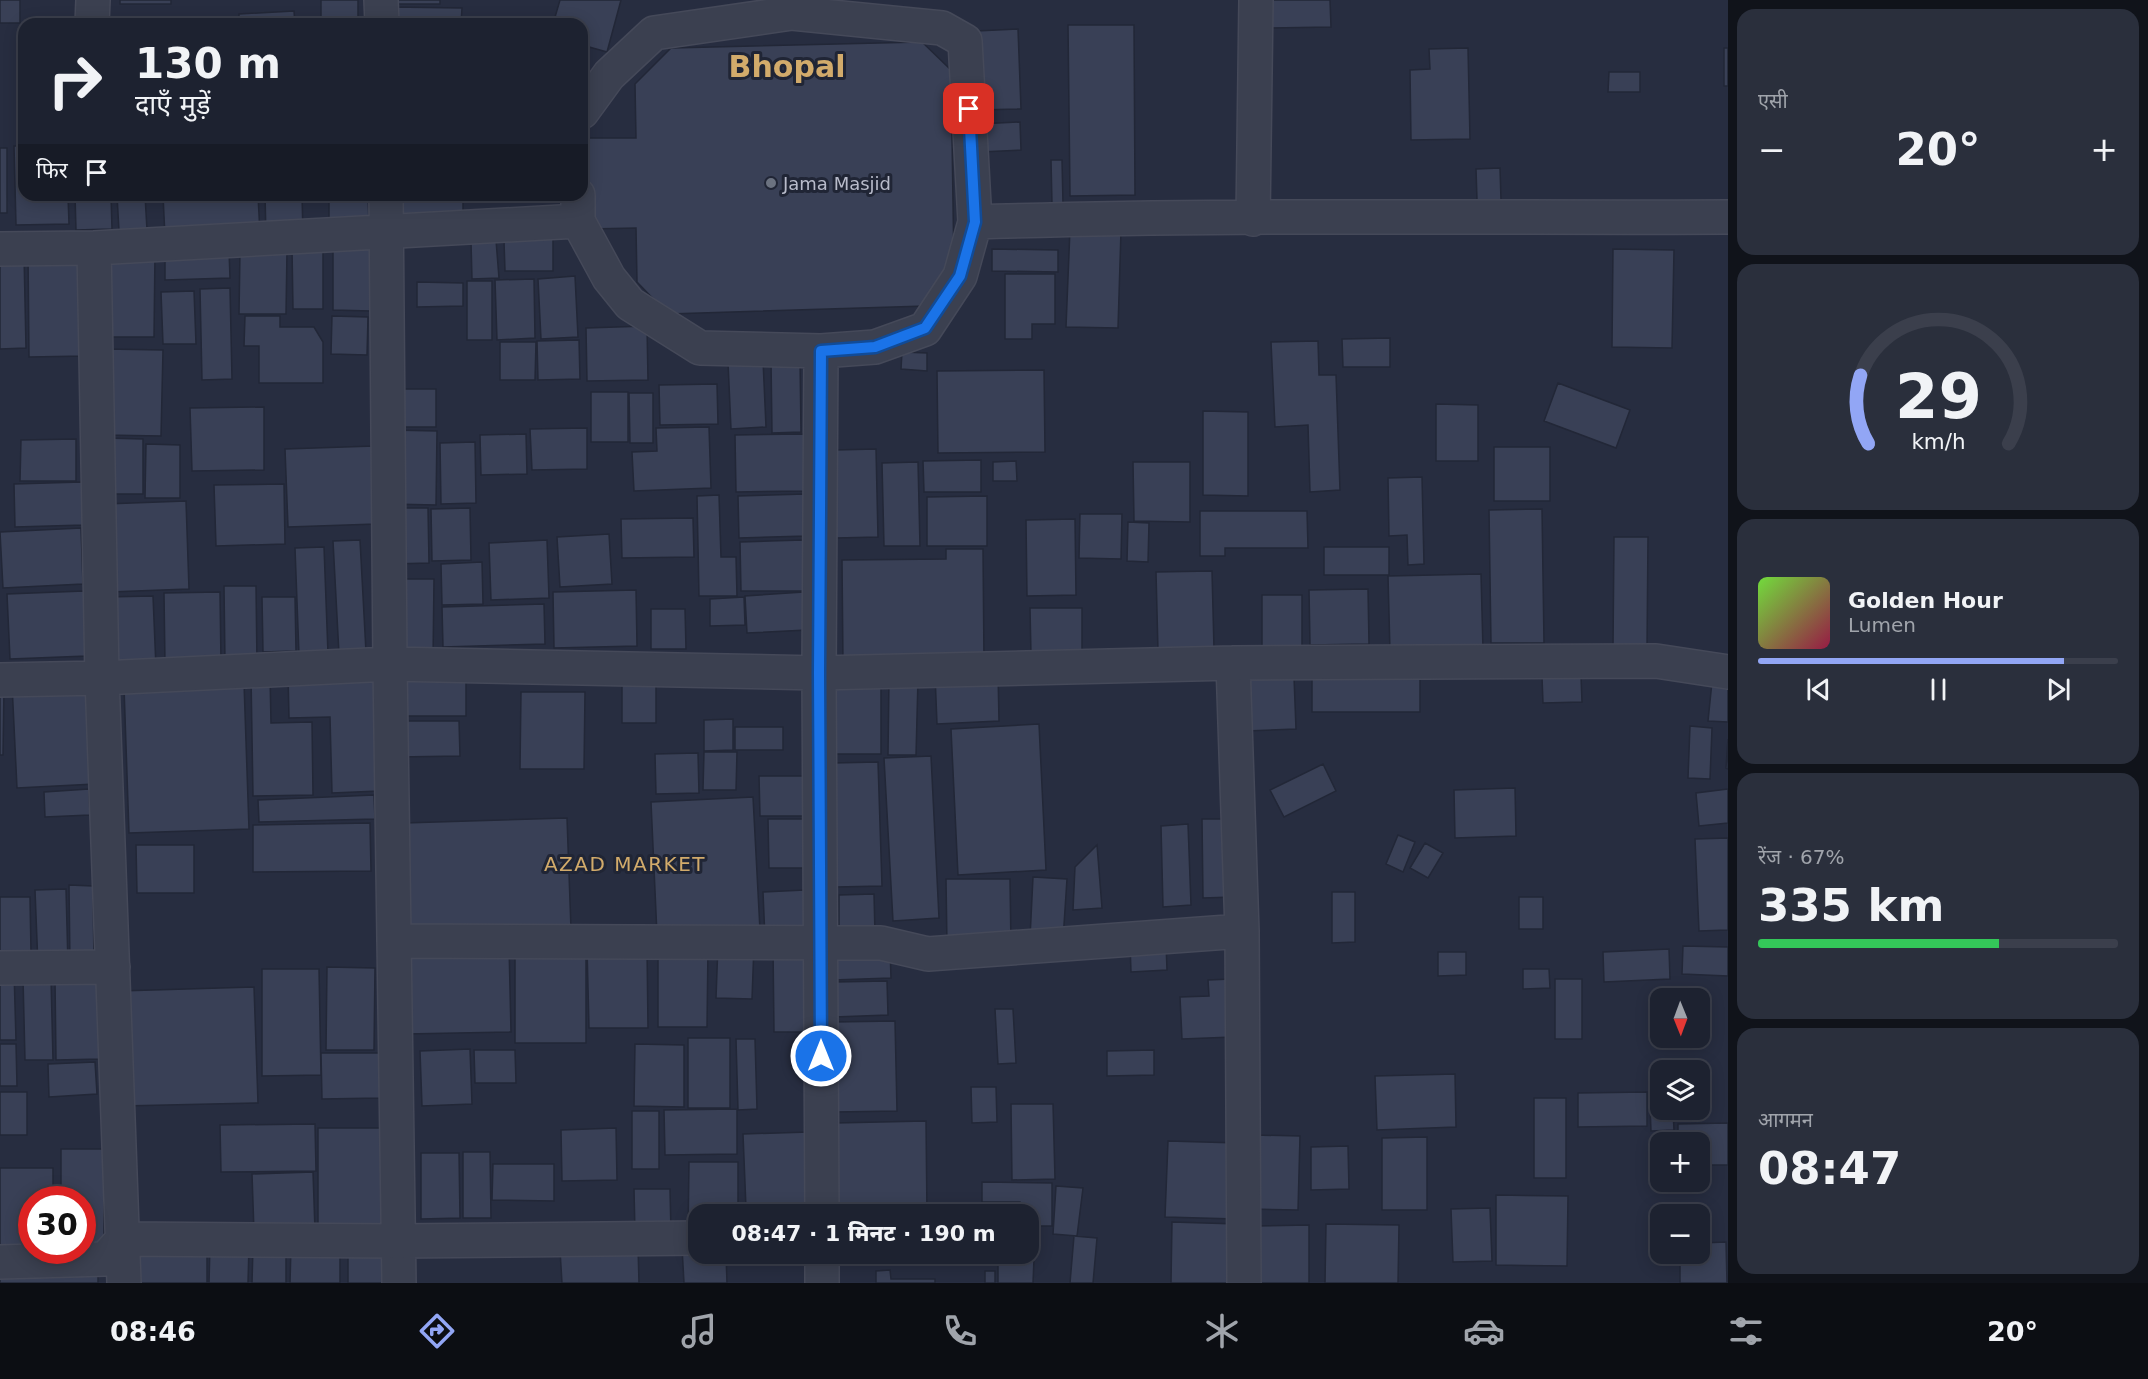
<!DOCTYPE html>
<html lang="hi">
<meta charset="utf-8">
<style>
body{margin:0;font-family:"DejaVu Sans","Noto Sans Devanagari",sans-serif;background:#2a2f3c;color:#f1f3f6;height:100vh;display:flex;flex-direction:column;font-size:22px;white-space:nowrap}
*{box-sizing:border-box;margin:0}
p{font-size:20px;color:#a0a4ab}
.icon{flex:none;width:33px;height:33px;fill:none;stroke:currentColor;stroke-width:2;stroke-linecap:round;stroke-linejoin:round}
.map{position:relative;flex:1;overflow:hidden}
.drawer{display:flex;flex-direction:column;gap:9px;padding:9px;background:#10131a;width:420px}
.drawer>*{flex:none}
.guide{position:absolute;left:18px;top:18px;width:570px;height:183px;border-radius:18px;box-shadow:0 3px 15px #0003,0 0 0 2px #3b3f4c;background:#1d2230;color:#f1f3f6;overflow:hidden}
.needle{width:39px;rotate:179deg}
.fabs{position:absolute;left:1650px;top:988px;display:grid;gap:12px}
.fabs a{display:grid;place-items:center;width:60px;height:60px;border-radius:12px;background:#1d2230;box-shadow:0 3px 15px #0003,0 0 0 2px #3b3f4c;font-size:30px}
.speed{position:absolute;left:18px;top:1186px;display:flex;gap:12px;font-size:30px;font-weight:700;text-align:center}
.speed>*{display:grid;place-content:center;width:78px;height:78px;border-radius:50%;background:#1d2230;box-shadow:0 3px 15px #0003,0 0 0 2px #3b3f4c;line-height:1}
.speed .limit{border:9px solid #d22;background:#fff;color:#111}
.pin{position:absolute;display:grid;place-items:center;width:51px;height:51px;color:#fff;margin:-26px;border-radius:12px;box-shadow:0 3px 9px #0006}
.me{position:absolute;width:66px;margin:-33px;rotate:0deg;stroke-linejoin:round;filter:drop-shadow(0 0 4px #0008)}
.turn{display:flex;align-items:center;gap:21px;height:126px;padding:0 18px;font-size:27px}
.turn .icon{width:78px;height:78px;stroke-width:2.5}
.turn b{display:block;font-size:42px;line-height:51px}
.then{display:flex;align-items:center;height:57px;padding:0 18px;background:#0003;gap:12px;font-size:22px}
.big{font-size:45px;font-weight:800;line-height:1.1}
.drawer .widget{flex:1;display:flex;flex-direction:column;justify-content:center;gap:9px;min-width:0;padding:0 21px;border-radius:18px;background:#2a2f3c}
.drawer .dial{align-items:center;gap:0}
.dial svg{height:156px;overflow:visible;fill:none;stroke:#3b3f4c;stroke-width:7;stroke-linecap:round;text-anchor:middle}
.dial text{fill:#f1f3f6;stroke:none}
.song{display:flex;align-items:center;gap:18px}
.cover{width:72px;height:72px;border-radius:9px;background:linear-gradient(135deg,hsl(100 70% 55%),hsl(340 70% 35%))}
.played{height:6px;border-radius:3px;background:linear-gradient(90deg,#92a6f5 85%,#3b3f4c 85%)}
.keys{display:flex;justify-content:space-around;direction:ltr}
.heat{display:flex;justify-content:space-between;align-items:center;font-size:33px;direction:ltr}
.charge{height:9px;border-radius:4px;background:linear-gradient(90deg,#34c759 67%,#3b3f4c 0)}
.trip{position:absolute;left:688px;top:1204px;width:351px;height:60px;border-radius:18px;background:#1d2230;box-shadow:0 3px 15px #0003,0 0 0 2px #3b3f4c;font-weight:800;line-height:60px;text-align:center}
.menu{display:flex;height:96px;justify-content:space-around;align-items:center;background:#0c0e13;color:#a0a4ab}
.menu .icon{width:42px;height:42px}
.menu .on{color:#92a6f5}
.menu b{font-size:27px;color:#f1f3f6}
main{display:flex;flex:1;min-height:0}
.map>svg:first-child{display:block}
.building{fill:#394056;stroke:#222737;stroke-width:1.5}
.lines{fill:none;stroke-linecap:round;stroke-linejoin:round}
.minor-casing{stroke:#454959;stroke-width:36}
.minor{stroke:#3b4050;stroke-width:33}
.route-casing{stroke:#114b97;stroke-width:15}
.route{stroke:#1a73e8;stroke-width:10}
.worship-dot{fill:#6b7280;stroke:#202535;stroke-width:2}
.labels{text-anchor:middle;dominant-baseline:central;stroke-width:6;stroke-linejoin:round;paint-order:stroke}
.poi-label{font-size:18px;fill:#b8bbca;stroke:#202535;text-anchor:start}
.neighbourhood-label{font-size:20px;letter-spacing:1.5px;fill:#d2ab6b;stroke:#202535}
.town-label{font-size:30px;font-weight:bold;fill:#d2ab6b;stroke:#202535}
</style>
<main>
<div class="map">
<svg width="1728" height="1283" viewBox="0 0 1728 1283">
<rect width="100%" height="100%" fill="#272d40"/>
<path class="building" d="M0,0h20v23h-20z
M120,0h51v4h-51z
M321,0h37v20h-37z
M388,0h52v4h-52z
M560,0h61l-14,52 -25,-7v-21h-29z
M1267,0h63l1,27 -63,1z
M391,7l71,1 -1,16h-71z
M294,11l1,13h-56v-10z
M1068,25h66l1,170 -65,1z
M1018,29l3,80 -43,1 -2,-79z
M922,42l29,28 3,198 -28,38 -258,8 -31,-32 -1,-54 -47,1 -1,-91h48l-1,-54 36,-36z
M1468,48l2,91 -59,1 -1,-70 20,-1 -1,-20z
M1724,48h4v38h-4z
M1609,72h31v20h-32z
M1020,122l1,28 -41,2 -2,-28z
M14,146h10v49h44l1,29 -53,1z
M0,148h7v65h-7z
M1051,160h11l1,44h-11z
M1500,168l1,32h-24l-1,-31z
M75,195h36l1,34 -36,1z
M117,195h28l2,35 -28,1z
M163,195h95l2,39 -95,3z
M265,195h37l1,39 -37,1z
M329,195h39l1,30 -40,1z
M392,195h71v31l-71,1z
M1070,229l51,2 -3,97 -52,-1z
M553,236v35h-48l-1,-30z
M496,240l3,38 -27,1 -1,-37z
M323,247v62h-30l-1,-61z
M333,248h38v63l-38,-1z
M992,249l66,1v22l-66,-1z
M1613,249l61,1 -2,98 -60,-1z
M229,250l1,28 -65,2v-29z
M240,251h47l-1,63h-47z
M84,252l1,104 -56,1 -1,-104z
M107,253h48l-1,84h-47z
M0,254h24l2,94 -26,1z
M1005,274h50v50h-23v15h-27z
M575,276l3,61 -37,2 -3,-60z
M534,279l1,59 -38,2 -2,-60z
M467,281h25v59h-25z
M417,282l46,1v23l-46,1z
M230,288l2,91 -30,1 -2,-91z
M194,291l2,53h-33l-2,-52z
M245,316h35v11h34l9,15v41h-64v-37h-15z
M332,316l36,1 -1,38 -36,-1z
M647,326l1,54 -61,1 -1,-53z
M1390,338v29h-47l-1,-28z
M579,340l1,39 -42,1 -1,-39z
M1318,341l1,34h17l4,115 -30,2 -2,-67 -33,2 -4,-85z
M500,342h36l-1,38h-35z
M105,349l58,1 -2,86 -57,-1z
M902,352l25,1v18l-26,-2z
M800,359l1,73 -29,1 -1,-73z
M763,360l3,67 -35,2 -3,-67z
M1044,370l1,82 -107,1 -1,-82z
M1558,383l72,27 -14,38 -72,-27z
M717,384l1,40 -58,1 -1,-40z
M392,389h44v38h-44z
M591,392h37v50h-37z
M629,393h24v50h-23z
M1436,404l42,1v56h-42z
M264,407v63l-72,1 -2,-63z
M1203,411l45,1v84l-45,-1z
M709,427l2,61 -77,3 -2,-39 25,-1 -1,-23z
M587,428v41l-55,1 -2,-41z
M391,430l46,1 -1,74 -46,-1z
M526,434l1,40 -46,1 -1,-40z
M804,434v57l-68,1 -1,-57z
M105,438l38,1v55h-38z
M76,439v42h-56l1,-41z
M475,442l1,61 -35,1 -1,-61z
M146,444l34,1v53h-35z
M374,446l2,78 -88,3 -3,-78z
M1494,447h56v54h-56z
M876,449l2,88 -42,1 -1,-88z
M981,460v32h-57l-1,-31z
M1016,461l1,20h-24v-19z
M918,462l2,84h-36l-2,-83z
M1133,462h57v60l-56,-1z
M1422,477l2,87 -16,1 -1,-30 -18,1 -1,-58z
M82,482l2,43 -69,2 -1,-43z
M284,484l1,60 -69,2 -2,-61z
M806,494l1,42 -68,2 -1,-42z
M719,495l2,62h15l1,39h-38l-2,-100z
M987,496v50h-60v-49z
M186,501l3,88 -80,3 -4,-88z
M391,508h37l1,55 -37,1z
M470,508l1,52 -39,1 -1,-52z
M1542,509l2,134h-53l-2,-133z
M1200,511h107l1,37h-83v8h-25z
M1080,514h42l-1,45 -42,-1z
M693,518l1,39 -72,1 -1,-39z
M1075,519l1,76 -49,1 -1,-76z
M1128,522l21,1 -1,39 -21,-1z
M81,528l2,56 -80,4 -3,-56z
M609,534l3,50 -52,3 -3,-50z
M1614,537h34l-1,111h-34z
M360,540l6,112 -27,2 -6,-113z
M547,540l2,58 -58,2 -2,-57z
M803,540l1,51h-63l-1,-49z
M324,547l4,107 -29,1 -4,-107z
M1324,547h65v28h-65z
M946,549h37l1,113 -141,2 -1,-104 104,-1z
M482,562l1,42 -41,1 -1,-41z
M1212,571l2,78 -56,2 -2,-79z
M1481,574l2,76 -93,2 -2,-76z
M400,579h34l-1,81h-34z
M224,586h32l1,78h-32z
M1368,589l1,55 -59,1 -1,-55z
M636,590l1,56 -83,2 -1,-56z
M84,591l3,65 -77,3 -3,-65z
M220,592l1,71 -56,1 -1,-71z
M804,592l3,38 -60,3 -2,-37z
M1262,595h40v57l-40,-1z
M153,596l3,72 -48,1 -3,-72z
M262,597h33l1,54 -33,1z
M744,597l1,28 -35,1v-27z
M544,604l1,40 -102,3 -1,-40z
M1030,608h52v47h-51z
M651,609h34l1,40h-35z
M375,671l4,120 -47,2 -2,-76 -41,1 -1,-45z
M998,672l1,49 -62,3 -2,-50z
M466,673v43h-70v-42z
M1312,674h108v38h-108z
M270,675l1,48 41,-1 1,73 -60,1 -2,-120z
M1581,676l1,26 -39,1 -1,-26z
M1294,677l2,52 -50,2 -2,-51z
M889,678l29,1 -2,76h-28z
M833,681h48v73h-47z
M1712,682l16,1v39l-20,-1z
M244,683l5,146 -120,4 -5,-146z
M12,684l79,7 4,93 -78,4z
M622,685h34v38h-34z
M0,688h4l-1,67h-3z
M521,692h64l-1,77h-64z
M733,719v31l-29,1v-31z
M398,721h61l1,35 -62,1z
M1039,724l7,146 -88,5 -7,-146z
M1690,726l22,2 -2,51 -22,-1z
M735,727h48v23h-48z
M1728,739v30l-2,-1z
M704,752h33l-1,38h-33z
M698,753l1,40 -43,1 -1,-40z
M931,756l8,162 -46,3 -9,-163z
M878,762l4,124 -46,1 -3,-124z
M1323,764l13,27 -52,26 -14,-27z
M759,776h45v40h-44z
M1515,788l1,48 -61,2 -1,-48z
M89,789l1,26 -45,2 -1,-25z
M1728,789v34l-29,3 -3,-33z
M374,795l1,24 -116,3 -1,-22z
M753,797l7,133 -103,5 -6,-133z
M567,818l4,111 -163,6 -4,-112z
M768,819h36l1,49h-36z
M1202,819h29l2,78 -30,1z
M370,823l1,48 -118,1v-47z
M1188,824l3,81 -28,2 -2,-81z
M1398,835l17,7 -12,30 -17,-8z
M1728,838v92l-29,1 -4,-92z
M1425,843l18,10 -15,25 -18,-10z
M136,845h58v48h-57z
M1097,845l5,63 -29,2 2,-43z
M1033,877l34,2 -4,61 -33,-2z
M946,879h64l1,67h-64z
M69,885l24,1 1,78 -24,1z
M66,889l2,76 -30,1 -3,-76z
M805,890l2,47 -42,2 -2,-47z
M1332,892h23v50l-23,1z
M874,894l1,40 -36,1v-40z
M0,897h30l1,55h-31z
M1519,897h24v32h-24z
M1130,943h36l1,27 -36,2z
M718,944l36,1 -2,54 -36,-1z
M509,945l2,87 -106,2 -2,-86z
M773,946h37l1,86h-37z
M1683,946l45,1v29l-46,-2z
M587,947h60l1,81h-59z
M658,948h50l-1,79h-49z
M515,949h71v94h-71z
M890,949l1,29 -58,2 -1,-28z
M1669,949l1,30 -66,3 -1,-30z
M1438,952h28v23l-28,1z
M327,967l48,1 -1,82h-48z
M262,969h57l2,106 -59,1z
M1523,969h26l1,19 -27,1z
M14,971l2,69h-16v-68z
M23,978h28l2,82h-28z
M99,978l2,81 -45,1 -1,-81z
M1231,979l2,58 -51,2 -2,-42 29,-1 -1,-16z
M1555,979h27v60h-27z
M887,981l1,34 -54,2v-35z
M254,987l4,116 -136,3 -3,-115z
M1673,989h19v10h-19z
M995,1009h18l3,54 -18,1z
M895,1021l2,90 -62,1 -2,-90z
M688,1038h42v70h-42z
M736,1039h19l2,70 -19,1z
M0,1044h16l1,42h-17z
M635,1044l49,1v62l-50,-1z
M470,1049l2,55 -50,2 -2,-55z
M474,1050h41l1,33h-41z
M1154,1050v25l-47,1v-25z
M321,1053h59v45l-58,1z
M95,1062l2,32 -48,3 -1,-33z
M1455,1074l1,53 -79,3 -2,-54z
M971,1087h25l1,35 -25,1z
M0,1092h27v43h-27z
M1647,1092v34l-69,1v-34z
M1534,1098h32v80h-32z
M1011,1104h42l2,75 -43,1z
M1650,1105h10v5h13l1,20 -23,1z
M737,1109v45l-72,1 -1,-45z
M632,1111h27v58h-27z
M926,1121l1,94h-91l-1,-92z
M1728,1123v42h-28v-22h-22v-19z
M315,1124l1,47 -95,1 -1,-47z
M318,1128h75v98l-75,1z
M616,1128l1,52 -55,1 -1,-51z
M809,1132l3,73 -66,3 -3,-74z
M1253,1135l47,1 -2,74 -47,-1z
M1427,1137v73h-45v-72z
M1653,1139l19,1 -1,3h-11v22l-8,-1z
M1168,1141l70,2 -2,76 -71,-2z
M1348,1146l1,43 -38,1v-43z
M61,1149h43v106l-22,-4v-51h-21z
M463,1152h27l1,66h-28z
M421,1153h38l1,65 -39,1z
M689,1162h49v53h-39v20h-11z
M493,1164h61v37l-62,-1z
M0,1168h53v32h-21v46h-32z
M313,1172l2,58 -61,2 -2,-58z
M982,1182l70,1v43h-23v-11h-9v-13h-38z
M1056,1186l27,2 -6,48 -24,-2z
M634,1189h36l1,44h-36z
M1496,1195l72,1 -1,70 -71,-1z
M1490,1208l2,53 -39,1 -2,-53z
M1172,1222l65,2 -1,59h-65z
M1326,1224l73,1 -1,58h-73z
M1309,1225v58h-55l-1,-57z
M1074,1236l23,2 -4,45h-23z
M1726,1242l1,41h-47v-29h20v-11z
M131,1245l76,1v37h-76z
M210,1245l39,1 -1,37h-39z
M394,1245v38h-46v-37z
M638,1246l1,37h-77l-2,-33z
M253,1247l33,1v35h-34z
M291,1247h49v36h-50z
M682,1247l17,7h27l1,29h-43z
M862,1254h86v5l-86,2z
M998,1258l36,1 -1,24h-35z
M0,1264h98v19h-98z
M890,1270l1,9h44v4h-59v-12z
M985,1271h10v12h-10z"/>
<g class="lines">
<defs>
<path id="minor" d="M381,0l1,24
M92,24l1,-24
M386,195l4,469 9,619
M578,195v26l31,57 21,26 70,44 121,3 54,-4 50,-18 35,-53 15,-54 -10,-181 -23,-13 -150,-15 -138,20 -45,42 -27,37
M1253,219l3,-219
M975,222c251,-8 502,-4 753,-5
M94,248l8,430 22,605
M0,249l94,-1 484,-27
M821,351l-2,322 3,542
M1233,663l9,268 2,352
M0,680l102,-2 288,-14 429,9 414,-10 423,-2 72,11
M394,941l487,2 47,11 314,-23
M0,968l113,-1
M822,1254v29
M0,1262l105,-3 18,-20 276,2 300,-3"/>
</defs>
<use href="#minor" class="minor-casing"/>
<use href="#minor" class="minor"/>
</g>
<g class="lines">
<defs>
<path id="route" d="M821,1056l-2,-383 2,-322 54,-4 50,-19 35,-52 15,-54 -6,-113"/>
</defs>
<use href="#route" class="route-casing"/>
<use href="#route" class="route"/>
</g>
<circle class="worship-dot" cx="771" cy="183" r="6"/>
<g class="labels">
<g class="poi-label">
<text x="783" y="183">Jama Masjid</text>
</g>
<g class="neighbourhood-label">
<text x="625" y="864">AZAD MARKET</text>
</g>
<g class="town-label">
<text x="787" y="66">Bhopal</text>
</g>
</g>
</svg>
<div class="fabs">
<a><svg class="needle" viewBox="-14 -14 28 28"><path d="M0-13l5 13h-10z" fill="#e53935"/><path d="M0 13l5-13h-10z" fill="#a0a4ab"/></svg></a>
<a><svg class="icon" aria-label="layers" viewBox="0 0 24 24"><path d="M12 4l9 5-9 5-9-5zM3 14l9 5 9-5"/></svg></a>
<a>+</a>
<a>−</a>
</div>
<div class="speed"><div class="limit">30</div></div>
<div class="pin" style="left:969px;top:109px;background:#d93025"><svg class="icon" aria-label="arrive" viewBox="0 0 24 24"><path d="M6 21V4h12l-3 4 3 4H6"/></svg></div>
<svg class="me" style="left:821px;top:1056px" viewBox="-20 -20 40 40"><circle r="17" fill="#1a73e8" stroke="#fff" stroke-width="3"/><path d="M0-11L8 9 0 5-8 9z" fill="#fff"/></svg>
<div class="trip">08:47 · 1 मिनट · 190 m</div>
<div class="guide">
<div class="turn"><svg class="icon" aria-label="right" viewBox="0 0 24 24"><path d="M7 20v-9h11M14 6l5 5-5 5"/></svg><div><b>130 m</b>दाएँ मुड़ें</div></div>
<div class="then">फिर<svg class="icon" aria-label="arrive" viewBox="0 0 24 24"><path d="M6 21V4h12l-3 4 3 4H6"/></svg></div>
</div>
</div>
<section class="drawer">
<div class="widget"><p>एसी</p>
<div class="heat"><a>−</a><b class="big">20°</b><a>+</a></div>
</div>
<div class="widget dial"><svg viewBox="0 0 100 80">
<path d="M14 69A42 42 0 1 1 86 69"/>
<path d="M14 69A42 42 0 0 1 10 34" stroke="#92a6f5"/>
<text x="50" y="56" font-size="32" font-weight="700">29</text>
<text x="50" y="72" font-size="11">km/h</text>
</svg></div>
<div class="widget">
<div class="song"><i class="cover"></i><div><b>Golden Hour</b><p>Lumen</p></div></div>
<div class="played"></div>
<div class="keys"><svg class="icon" aria-label="previous" viewBox="0 0 24 24"><path d="M18 5L8 12l10 7zM5 5v14"/></svg><svg class="icon" aria-label="pause" viewBox="0 0 24 24"><path d="M8 5v14M16 5v14"/></svg><svg class="icon" aria-label="next" viewBox="0 0 24 24"><path d="M6 5l10 7-10 7zM19 5v14"/></svg></div>
</div>
<div class="widget"><p>रेंज · 67%</p><b class="big">335 km</b><div class="charge"></div></div>
<div class="widget"><p>आगमन</p><b class="big">08:47</b></div>
</section>
</main>
<nav class="menu">
<b>08:46</b>
<svg class="icon on" aria-label="directions" viewBox="0 0 24 24"><path d="M12 3l9 9-9 9-9-9zM9 14v-3h6M13 9l2 2-2 2"/></svg>
<svg class="icon" aria-label="music" viewBox="0 0 24 24"><path d="M9 18V5l10-2v13"/><circle cx="6" cy="18" r="3"/><circle cx="16" cy="16" r="3"/></svg>
<svg class="icon" aria-label="phone" viewBox="0 0 24 24"><path d="M5 4h4l2 5-3 2q2 4 5 5l2-3 5 2v4C11 20 4 13 5 4z"/></svg>
<svg class="icon" aria-label="climate" viewBox="0 0 24 24"><path d="M12 3v18M4 7l16 10M4 17L20 7"/></svg>
<svg class="icon" aria-label="car" viewBox="0 0 24 24"><path d="M5 17H2v-5l4-1 3-4h7l3 4 3 1v5h-3M9 17h6M6 11h13"/><circle cx="7" cy="17" r="2"/><circle cx="17" cy="17" r="2"/></svg>
<svg class="icon" aria-label="filters" viewBox="0 0 24 24"><path d="M4 7h16M4 17h16"/><circle cx="9" cy="7" r="2"/><circle cx="15" cy="17" r="2"/></svg>
<b>20°</b>
</nav>
